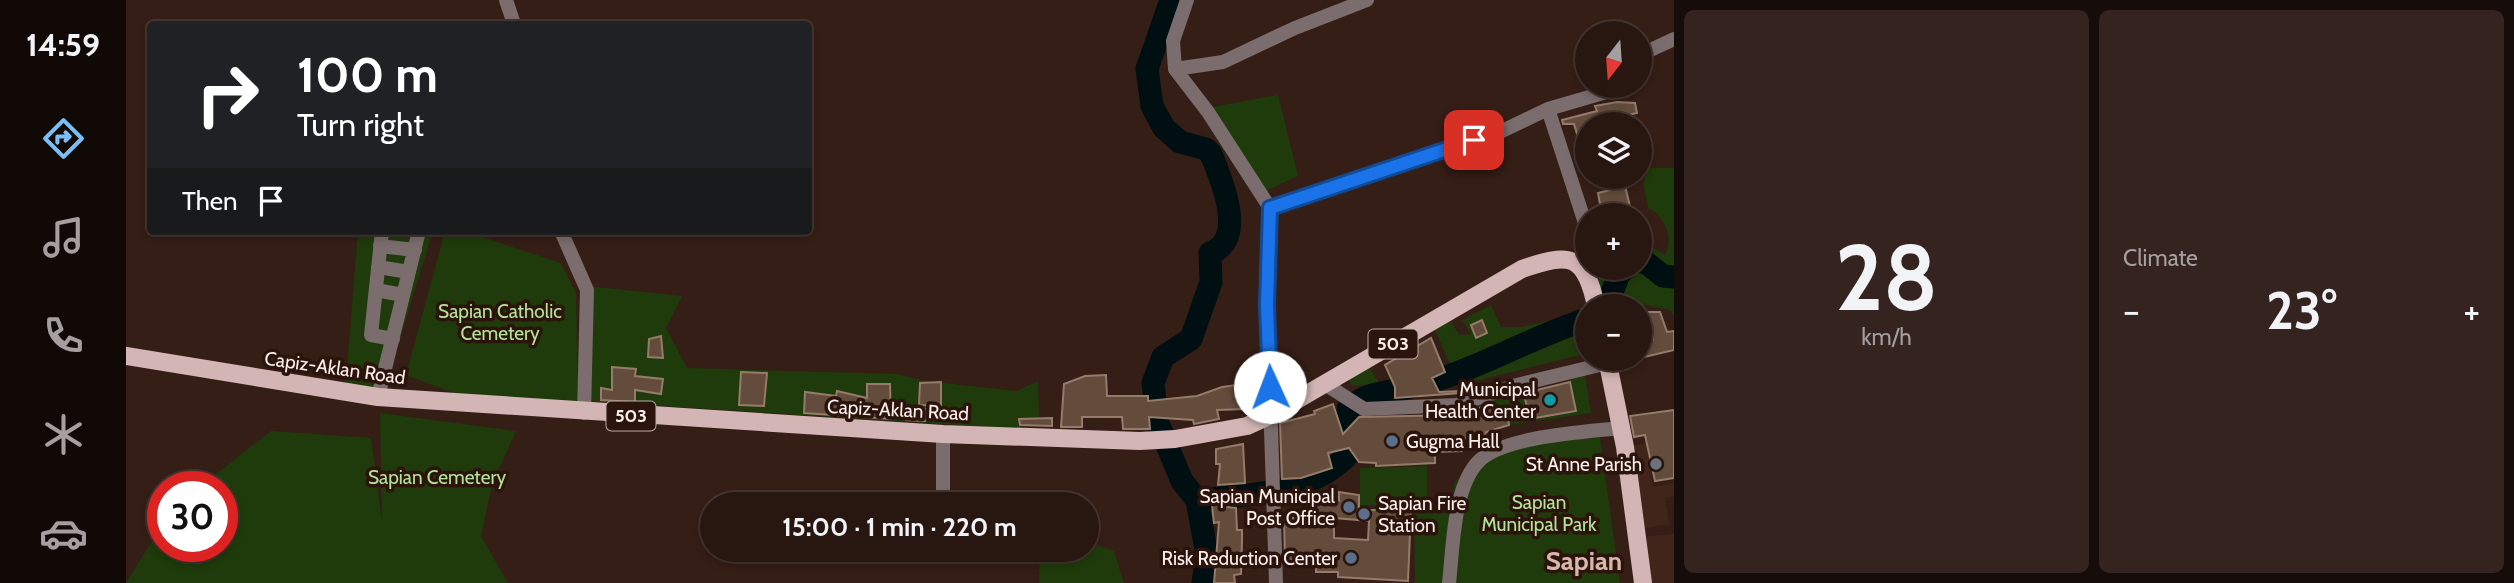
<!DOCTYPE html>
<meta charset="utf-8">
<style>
body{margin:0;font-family:Cabin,sans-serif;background:#34231e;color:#f1f3f6;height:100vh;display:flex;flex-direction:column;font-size:26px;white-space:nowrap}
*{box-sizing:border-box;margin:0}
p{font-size:23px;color:#a59f9f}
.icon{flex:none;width:38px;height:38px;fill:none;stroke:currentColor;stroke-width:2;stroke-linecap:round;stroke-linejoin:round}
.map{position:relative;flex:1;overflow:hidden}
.side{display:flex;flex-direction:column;gap:10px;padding:10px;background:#160c09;width:840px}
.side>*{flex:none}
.hud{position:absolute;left:21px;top:21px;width:665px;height:214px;border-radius:7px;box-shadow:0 4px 10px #0003,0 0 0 2px #443530;background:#202124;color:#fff;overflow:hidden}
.needle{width:46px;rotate:197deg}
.fabs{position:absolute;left:1449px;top:21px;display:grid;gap:14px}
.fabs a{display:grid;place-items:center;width:77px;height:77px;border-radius:50%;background:#281610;box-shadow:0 4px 10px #0003,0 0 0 2px #443530;font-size:35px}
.speed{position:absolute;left:21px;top:471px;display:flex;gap:14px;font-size:35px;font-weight:700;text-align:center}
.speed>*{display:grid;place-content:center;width:91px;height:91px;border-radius:50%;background:#281610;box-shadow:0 4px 10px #0003,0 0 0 2px #443530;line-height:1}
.speed .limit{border:10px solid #d22;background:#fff;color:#111}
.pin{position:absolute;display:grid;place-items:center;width:60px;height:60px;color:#fff;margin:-30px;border-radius:14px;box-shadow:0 4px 10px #0006}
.me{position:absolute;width:77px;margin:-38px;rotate:358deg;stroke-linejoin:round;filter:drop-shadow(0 0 5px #0008)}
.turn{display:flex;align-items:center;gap:24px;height:147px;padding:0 35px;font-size:32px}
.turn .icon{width:91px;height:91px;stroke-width:2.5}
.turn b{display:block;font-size:49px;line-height:60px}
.then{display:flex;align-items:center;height:66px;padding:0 35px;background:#0003;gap:14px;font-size:26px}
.big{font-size:52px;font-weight:800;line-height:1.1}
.side .tile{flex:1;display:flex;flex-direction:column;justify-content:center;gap:10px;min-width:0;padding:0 24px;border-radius:10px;background:#34231e}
.side .dial{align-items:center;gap:0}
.dial b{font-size:91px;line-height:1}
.heat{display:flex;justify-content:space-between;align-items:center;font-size:38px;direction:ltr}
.side .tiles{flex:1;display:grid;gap:10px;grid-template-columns:repeat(2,1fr)}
.trip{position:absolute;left:574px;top:492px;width:399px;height:70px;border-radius:35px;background:#281610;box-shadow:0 4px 10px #0003,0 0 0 2px #443530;font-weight:800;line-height:70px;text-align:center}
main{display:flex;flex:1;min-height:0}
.menu{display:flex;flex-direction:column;width:126px;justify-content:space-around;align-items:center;background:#100906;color:#a59f9f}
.menu .icon{width:49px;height:49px}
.menu .current{color:#78bff7}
.menu b{font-size:32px;color:#f1f3f6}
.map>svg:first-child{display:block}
.built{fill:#42251a}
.green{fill:#1f3b0b}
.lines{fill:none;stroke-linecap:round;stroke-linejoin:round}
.river{stroke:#000f12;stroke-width:23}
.building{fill:#634c3c;stroke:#947b6a;stroke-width:2;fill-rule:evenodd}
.minor{stroke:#7b6d6d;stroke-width:14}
.major{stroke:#d3b5b5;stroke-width:18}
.route-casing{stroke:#114b97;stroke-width:18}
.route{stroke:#1a73e8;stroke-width:12}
.culture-dot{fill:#0f9aa8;stroke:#2b140c;stroke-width:2.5}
.service-dot{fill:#5c6f8a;stroke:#2b140c;stroke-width:2.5}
.worship-dot{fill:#6b7280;stroke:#2b140c;stroke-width:2.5}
.labels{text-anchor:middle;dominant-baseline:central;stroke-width:7;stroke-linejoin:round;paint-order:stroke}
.shield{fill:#2b140c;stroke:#beada8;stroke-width:2}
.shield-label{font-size:18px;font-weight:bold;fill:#fdefeb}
.park-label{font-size:19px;fill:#b4e499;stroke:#2b140c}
.street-label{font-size:19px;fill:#fdefeb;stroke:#2b140c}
.poi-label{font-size:19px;fill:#fdefeb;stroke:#2b140c;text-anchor:end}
.district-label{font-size:26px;font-weight:bold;fill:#d7b7ac;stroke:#2b140c}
</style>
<main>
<nav class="menu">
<b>14:59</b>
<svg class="icon current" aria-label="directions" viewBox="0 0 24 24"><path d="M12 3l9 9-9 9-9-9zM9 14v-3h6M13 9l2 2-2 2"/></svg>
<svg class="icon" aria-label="music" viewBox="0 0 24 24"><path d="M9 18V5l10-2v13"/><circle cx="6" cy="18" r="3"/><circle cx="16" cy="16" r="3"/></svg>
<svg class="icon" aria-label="phone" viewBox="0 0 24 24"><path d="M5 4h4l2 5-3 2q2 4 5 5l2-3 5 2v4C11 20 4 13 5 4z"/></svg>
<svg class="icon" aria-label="climate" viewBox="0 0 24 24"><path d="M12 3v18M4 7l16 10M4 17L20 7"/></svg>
<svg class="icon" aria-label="car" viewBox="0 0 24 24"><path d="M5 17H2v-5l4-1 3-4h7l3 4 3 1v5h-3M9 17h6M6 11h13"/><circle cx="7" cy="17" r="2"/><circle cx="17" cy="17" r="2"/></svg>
</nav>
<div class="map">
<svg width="1548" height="583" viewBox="0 0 1548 583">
<rect width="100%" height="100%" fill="#351e16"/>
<path class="built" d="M1521,443l6,44 21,-4v13l-9,2 4,26 -29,5 -14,-82z
M1548,534v49h-28l-6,-46z"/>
<path class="green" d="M1152,95l20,81 -43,20 -53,-87z
M1523,168h25v149l-4,-7 -25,-5 -5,3 -44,-2 -8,-24 18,-4 -1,-10h35v-25h5l20,12c9,-19 0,-37 -17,-48l-5,-24z
M232,231h75l-51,166 -37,-6z
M319,231h19l97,32 15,30 2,111 -122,-10 -50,-19z
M460,286l96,10 -16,32 21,40 210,6 28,7 92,10 21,-10 1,37 -19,1v10l-436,-28z
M1365,305l10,22h20l65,-14 -2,41 -117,29 -32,4 3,-11 14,-7 -17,-39 16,-9 8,14 13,-1 -10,-14z
M1240,362l13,21 -27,3 -6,-11z
M1457,363l8,50 -82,12 -3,-18h-34l50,-23 8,35 45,-8 -6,-36z
M254,413l136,18 -24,54 -11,51 27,47h-382l37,-60v23h59v-60h-21l70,-55 100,7 11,85z
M1473,431l21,152h-205l-1,-77 -54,-1v-37l67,-2v47h25l2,-29 26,-32z
M961,542l27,9 10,32h-85l1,-33h47z"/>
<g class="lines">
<path class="river" d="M1045,0l-24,69 5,37 12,22 16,14 26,7 5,5c10,25 37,86 -1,99l1,29 -20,57 -28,18 -10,26 4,38 25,60 15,19 10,55 -4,28
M1514,262l4,-1 19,15 11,1
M1481,306l12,-32 7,-6
M1071,500c51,-5 110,-5 149,-43l2,-48c17,-16 36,-16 59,-21 64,-14 119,-49 180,-69"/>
</g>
<path class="building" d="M1491,102l18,1 2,10 -50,11v8l-10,2 -3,-10h-11l-1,-4 35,-9 -2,-5z
M1481,177h16l9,38h-30l-4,-22 12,-3z
M1521,312h13l7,20 7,-1v19l-34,8v-16l13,-2z
M1356,320l5,13 -11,5 -5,-13z
M535,336l2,22 -15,-1 1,-18z
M1305,338l14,34 -13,6 7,14 22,-1v2l-66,5v-11l-10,-22z
M486,367l24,2 -1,7 28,3 -2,15 -26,-4v12l-34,-2v-12l11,2z
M615,372l26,1 -3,33 -25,-1z
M980,375l1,21h41v5l49,-5 25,-9 23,-3 1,25 -29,1 2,9 -25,5 -1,-4 -44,-3 1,12h-27l-1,-12h-40v10h-21l3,-43 21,-8z
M815,382v24l-22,-1 1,-22z
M1444,382l6,29 -47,8 -5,-26z
M741,384h23l1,35 -87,-6 1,-21 31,4 1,-5 30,7z
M1207,404l10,30 16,-17 98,-2 25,-8h24l3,18 -23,7 -2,7 -22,-1v13l-27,1v11l-59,3v-3l-17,-1 -10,-14 -21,5 4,15 -31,10 -19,1 -2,-56 35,-9 -1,-3z
M782,407l18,2 -1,12 -19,-1z
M1548,410v68l-19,3 -10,-46 -11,2 -4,-21z
M926,418v8l-32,-1 -1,-6z
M1117,444l2,39 -27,2 2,-21h-4v-15z
M1213,492l20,3v15h52l-3,71 -70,-4v-5h-22v-13l-31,1 -1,-41 32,-3 -2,-16 25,1zM1208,518l35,3 -1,19 -34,-2z
M1086,505l24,3 1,22h5v10l-1,34 -7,1 1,8h-21l5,-61 -5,1z"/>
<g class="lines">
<path class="minor" d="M380,0l8,24
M1061,0l-14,41 2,28 33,43 62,96 -3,97 9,278
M1514,60l2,-6 32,-15
M1049,69l48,-7 72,-34 72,-28
M1422,109l39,120
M1144,208l228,-75 50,-24 79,-23
M256,231l-11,104 22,4
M435,231l26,59 -3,123
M254,246l35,4
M252,267l31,5
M250,290l27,5
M1199,384l39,25 93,-4 60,-20 91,-22
M252,397l41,-166
M817,504v-70
M1323,583c4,-34 4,-98 31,-123 26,-24 106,-28 141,-32"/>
<path class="major" d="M0,356l252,41 565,37 197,7 35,-2 72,-13 24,-11 251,-146c48,-17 63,-15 74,37
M1481,359l18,88 18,136"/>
</g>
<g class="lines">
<defs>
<path id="route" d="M1144,387l-3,-82 3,-97 204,-68"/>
</defs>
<use href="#route" class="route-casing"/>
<use href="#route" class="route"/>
</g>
<circle class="culture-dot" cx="1424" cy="400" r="7"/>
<g class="service-dot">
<circle cx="1266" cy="441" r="7"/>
<circle cx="1223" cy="507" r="7"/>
<circle cx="1238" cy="514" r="7"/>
<circle cx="1225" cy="558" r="7"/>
</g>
<circle class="worship-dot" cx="1530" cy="464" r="7"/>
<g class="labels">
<g class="shield">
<rect x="1242.5" y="329.5" width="49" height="29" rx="5"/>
<rect x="480.5" y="401.5" width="49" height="29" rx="5"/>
</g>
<g class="shield-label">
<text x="1267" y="344">503</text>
<text x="505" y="416">503</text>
</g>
<g class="park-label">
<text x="374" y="311">Sapian Catholic<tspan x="374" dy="22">Cemetery</tspan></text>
<text x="311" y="477">Sapian Cemetery</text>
<text x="1413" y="502">Sapian<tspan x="1413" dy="22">Municipal Park</tspan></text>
</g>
<g class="street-label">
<text transform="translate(209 368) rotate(8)">Capiz-Aklan Road</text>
<text transform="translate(772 410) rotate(3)">Capiz-Aklan Road</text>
</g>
<g class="poi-label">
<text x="1410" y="389">Municipal<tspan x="1410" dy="22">Health Center</tspan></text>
<text x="1280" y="441" text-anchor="start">Gugma Hall</text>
<text x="1516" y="464">St Anne Parish</text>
<text x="1209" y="496">Sapian Municipal<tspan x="1209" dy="22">Post Office</tspan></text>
<text x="1252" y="503" text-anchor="start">Sapian Fire<tspan x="1252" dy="22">Station</tspan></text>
<text x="1211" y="558">Risk Reduction Center</text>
</g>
<g class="district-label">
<text x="1458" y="561">Sapian</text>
</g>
</g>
</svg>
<div class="fabs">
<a><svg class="needle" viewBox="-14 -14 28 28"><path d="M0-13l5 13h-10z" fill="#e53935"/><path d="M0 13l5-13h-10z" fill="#a59f9f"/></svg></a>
<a><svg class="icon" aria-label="layers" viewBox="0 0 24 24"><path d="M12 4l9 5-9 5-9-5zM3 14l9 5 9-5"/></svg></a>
<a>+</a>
<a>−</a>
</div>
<div class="speed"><div class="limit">30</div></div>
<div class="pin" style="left:1348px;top:140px;background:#d93025"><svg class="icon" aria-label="arrive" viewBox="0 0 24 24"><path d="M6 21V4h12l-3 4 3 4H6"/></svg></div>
<svg class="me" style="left:1144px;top:387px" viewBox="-20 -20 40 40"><circle r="19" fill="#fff"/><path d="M0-13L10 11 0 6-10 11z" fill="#1a73e8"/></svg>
<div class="trip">15:00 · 1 min · 220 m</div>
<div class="hud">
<div class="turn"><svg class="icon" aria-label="right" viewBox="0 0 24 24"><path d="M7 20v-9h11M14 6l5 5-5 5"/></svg><div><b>100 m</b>Turn right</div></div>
<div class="then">Then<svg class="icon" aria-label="arrive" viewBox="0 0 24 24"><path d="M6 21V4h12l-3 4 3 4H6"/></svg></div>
</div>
</div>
<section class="side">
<div class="tiles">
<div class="tile dial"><b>28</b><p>km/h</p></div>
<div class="tile"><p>Climate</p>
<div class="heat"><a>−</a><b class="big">23°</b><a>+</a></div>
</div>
</div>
</section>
</main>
